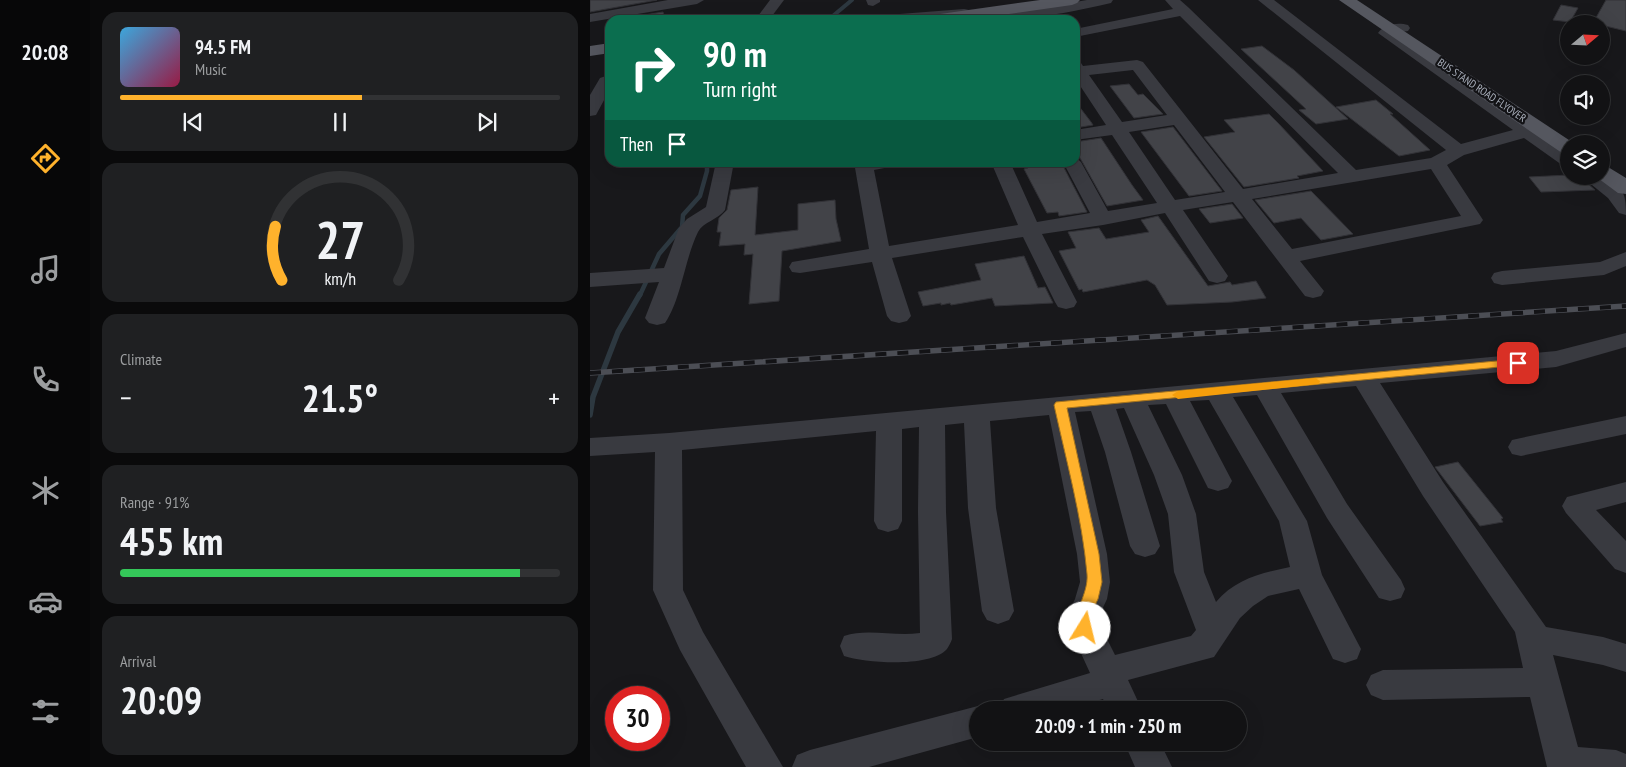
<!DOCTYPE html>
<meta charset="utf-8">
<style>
body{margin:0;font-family:"PT Sans Narrow",sans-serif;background:#1f2022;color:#f1f3f6;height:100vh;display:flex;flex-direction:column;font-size:19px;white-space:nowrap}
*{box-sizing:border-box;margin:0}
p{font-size:16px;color:#9c9ea0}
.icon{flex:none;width:28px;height:28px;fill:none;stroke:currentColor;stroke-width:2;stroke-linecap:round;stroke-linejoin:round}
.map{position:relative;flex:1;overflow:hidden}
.details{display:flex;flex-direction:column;gap:12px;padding:12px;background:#0a0a0b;width:500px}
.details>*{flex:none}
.top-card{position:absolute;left:15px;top:15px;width:475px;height:152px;border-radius:15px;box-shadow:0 5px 20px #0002,0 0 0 1px #313234;background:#0b6e4f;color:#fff;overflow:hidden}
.needle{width:32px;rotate:71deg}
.fabs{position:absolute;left:970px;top:15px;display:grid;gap:10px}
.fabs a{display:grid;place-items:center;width:50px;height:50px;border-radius:50%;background:#121214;box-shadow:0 5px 20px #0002,0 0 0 1px #313234;font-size:25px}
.speed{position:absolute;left:15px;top:686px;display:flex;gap:10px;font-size:25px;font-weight:700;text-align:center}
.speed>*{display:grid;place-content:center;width:65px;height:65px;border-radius:50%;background:#121214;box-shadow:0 5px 20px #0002,0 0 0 1px #313234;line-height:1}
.speed .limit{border:8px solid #d22;background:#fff;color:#111}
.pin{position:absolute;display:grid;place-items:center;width:42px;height:42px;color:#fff;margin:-21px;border-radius:10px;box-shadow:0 2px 8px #0006}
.me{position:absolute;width:55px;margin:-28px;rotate:9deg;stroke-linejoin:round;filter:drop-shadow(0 0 4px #0008)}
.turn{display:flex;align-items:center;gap:18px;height:105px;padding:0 15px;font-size:22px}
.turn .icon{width:65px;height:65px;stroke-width:2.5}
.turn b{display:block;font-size:35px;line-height:42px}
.then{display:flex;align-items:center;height:48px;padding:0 15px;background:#0003;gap:10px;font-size:19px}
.big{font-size:38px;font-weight:600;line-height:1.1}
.details .widget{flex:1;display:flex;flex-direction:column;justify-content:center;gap:8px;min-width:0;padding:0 18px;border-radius:15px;background:#1f2022}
.details .dial{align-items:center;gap:0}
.dial svg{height:130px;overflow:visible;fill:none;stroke:#313234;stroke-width:7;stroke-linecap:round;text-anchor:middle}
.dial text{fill:#f1f3f6;stroke:none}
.song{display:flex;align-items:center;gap:15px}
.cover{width:60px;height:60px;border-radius:8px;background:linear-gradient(135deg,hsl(200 70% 55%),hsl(340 70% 35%))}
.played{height:5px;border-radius:2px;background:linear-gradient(90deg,#ffb22c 55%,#313234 55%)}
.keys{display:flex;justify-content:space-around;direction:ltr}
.heat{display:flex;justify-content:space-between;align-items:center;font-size:28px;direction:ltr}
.charge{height:8px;border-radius:4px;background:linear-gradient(90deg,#34c759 91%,#313234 0)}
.trip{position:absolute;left:379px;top:701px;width:278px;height:50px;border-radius:25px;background:#121214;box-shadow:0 5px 20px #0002,0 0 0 1px #313234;font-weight:600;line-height:50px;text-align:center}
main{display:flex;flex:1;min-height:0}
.dock{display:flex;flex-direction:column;width:90px;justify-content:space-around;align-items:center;background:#070708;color:#9c9ea0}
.dock .icon{width:35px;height:35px}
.dock .active{color:#ffb22c}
.dock b{font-size:22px;color:#f1f3f6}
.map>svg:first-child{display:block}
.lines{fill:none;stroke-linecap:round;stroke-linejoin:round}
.stream-far2{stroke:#2d3840;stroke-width:4}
.stream-far1{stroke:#2d3840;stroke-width:4.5}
.stream{stroke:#2d3840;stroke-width:5.5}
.building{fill:#424348;stroke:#323237}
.minor{fill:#393a40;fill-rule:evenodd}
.major{fill:#55575f;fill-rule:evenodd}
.rail-casing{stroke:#4c4e55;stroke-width:5.5}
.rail{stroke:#131316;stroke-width:4;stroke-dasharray:11;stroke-linecap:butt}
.route{fill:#ffb22c;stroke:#a6741d}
.slow{fill:#f59e0b}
.labels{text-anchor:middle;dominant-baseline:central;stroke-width:4.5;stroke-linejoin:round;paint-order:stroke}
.far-street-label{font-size:11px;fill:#aab0bc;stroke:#131316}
</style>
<main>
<nav class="dock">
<b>20:08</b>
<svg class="icon active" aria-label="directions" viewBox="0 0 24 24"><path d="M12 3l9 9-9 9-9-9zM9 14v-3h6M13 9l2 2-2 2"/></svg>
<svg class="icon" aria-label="music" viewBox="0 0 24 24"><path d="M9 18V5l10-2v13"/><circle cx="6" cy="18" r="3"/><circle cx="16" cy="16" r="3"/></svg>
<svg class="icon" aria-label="phone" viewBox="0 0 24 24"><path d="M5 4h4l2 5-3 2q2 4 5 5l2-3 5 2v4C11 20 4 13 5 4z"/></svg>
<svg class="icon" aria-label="climate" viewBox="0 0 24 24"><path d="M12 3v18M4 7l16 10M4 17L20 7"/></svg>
<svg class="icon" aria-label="car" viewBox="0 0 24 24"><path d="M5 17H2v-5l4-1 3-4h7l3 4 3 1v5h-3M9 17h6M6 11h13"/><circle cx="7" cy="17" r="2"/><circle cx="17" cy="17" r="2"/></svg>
<svg class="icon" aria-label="filters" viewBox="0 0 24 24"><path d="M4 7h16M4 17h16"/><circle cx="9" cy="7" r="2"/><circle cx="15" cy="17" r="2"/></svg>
</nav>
<section class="details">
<div class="widget">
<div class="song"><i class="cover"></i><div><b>94.5 FM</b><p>Music</p></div></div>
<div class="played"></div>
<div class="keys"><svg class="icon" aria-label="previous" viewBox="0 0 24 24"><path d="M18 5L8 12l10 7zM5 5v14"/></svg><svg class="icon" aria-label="pause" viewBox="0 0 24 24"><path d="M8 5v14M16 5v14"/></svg><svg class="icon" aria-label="next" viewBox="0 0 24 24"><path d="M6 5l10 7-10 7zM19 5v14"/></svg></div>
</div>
<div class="widget dial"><svg viewBox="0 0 100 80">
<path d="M14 69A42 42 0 1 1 86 69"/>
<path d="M14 69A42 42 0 0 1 10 36" stroke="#ffb22c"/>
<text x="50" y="56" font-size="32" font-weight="700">27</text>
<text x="50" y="72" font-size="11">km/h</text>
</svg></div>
<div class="widget"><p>Climate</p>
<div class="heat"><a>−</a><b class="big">21.5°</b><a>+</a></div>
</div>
<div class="widget"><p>Range · 91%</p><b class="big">455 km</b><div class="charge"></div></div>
<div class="widget"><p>Arrival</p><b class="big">20:09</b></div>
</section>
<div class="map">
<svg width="1036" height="767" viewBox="0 0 1036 767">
<rect width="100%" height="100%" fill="#18181b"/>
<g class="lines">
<path class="stream-far2" d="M238,20l24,-20"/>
<path class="stream-far1" d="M50,295l19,-41 23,-27 1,-12 17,-19 7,-25v-9"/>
<path class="stream" d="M0,415l3,-18 25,-65 22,-38"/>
</g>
<path class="building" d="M0,0h67l-67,12z
M1016,0h20v31l-33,-8z
M971,5l17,3 -8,14 -17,-2z
M73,12l2,8h-52z
M672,46l32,24 54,49 -32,5 -17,-14 7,-1 -65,-60z
M539,84l9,11 5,-1 20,20 -29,4 -24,-32z
M786,100l17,14h-3l40,36 -31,6 -63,-49z
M485,101l16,21 2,3 -18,3z
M679,114l10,10 44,47 -26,5 2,2 -55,9 -40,-50 31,-5 -11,-12z
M583,127l49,64 -33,5 -48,-64z
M511,138l31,47 11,15 -36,6 -32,-57v-7z
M455,162h16l26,50 -28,4 -1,-4 -11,1 -23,-44 4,-1 -2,-3z
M979,175l10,1 16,14 -54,2 -12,-15z
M168,187l-3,48 43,-5v-26l37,-4 1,19 5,22 -59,10 -3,50 -30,3 4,-50 -9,1 1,-11 -26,2 2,-14h-4l2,-14 8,-8 4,-20z
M721,191l42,43 -32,6 -20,-22 -27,5 -19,-23z
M642,204l11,14 -33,5 -11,-14z
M568,216l50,70 22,-4 2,3 24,-4 10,17 -34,4 -65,3 -12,-20 -8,-5 -64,12 -1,-3 -3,1 -20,-39 17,-3 -8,-16 31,-4 7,11 43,-7 -8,-12z
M434,256l14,32 7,-1 8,16 -58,3 -3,-8 -41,7 -1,-2 -9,2v-2l-18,3 -5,-14 63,-12 -6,-16z
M868,462l45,56 -2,1 2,3 -23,4 -45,-59z"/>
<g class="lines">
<path class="minor" d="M78,0h36l-7,4 -107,18v-8z
M180,0h14l-15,20h-14z
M276,0h14v2l-7,4 -5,-1z
M497,0h26l-2,3c-42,10 -82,17 -125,17l2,-3 5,-1z
M575,0h15l9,8 167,162 75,-12 15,-8 -188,-150h16l187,144 52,-14 -135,-97c6,-9 20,-11 30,-8l2,3 -2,3 -13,2 174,119v15l-7,-2 -38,-27 -60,17 -17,10 36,55 -3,4 -180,37 24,30 -3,5 -8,2 -8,-2 -72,-94 -50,8 45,66 -3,5 -8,2 -8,-2 -44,-68 -62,12 -61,9 35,68 -3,5 -8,2 -8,-2 -3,-5 -32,-65 -131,21 19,58 -4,5 -8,2 -8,-2 -4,-5 -15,-54 -72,11 -8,-1 -3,-5 3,-5 77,-13 -15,-87h43l-2,4 -21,4 15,76 129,-21 -27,-63h19l27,60 53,-9 -27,-51h12v-5l6,5 27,49 49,-8 -45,-68 -37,5v-10l31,-5 -31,-47v-17l6,2 2,3 54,-6 6,2 100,127 95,-16 -158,-157 -105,21v-8l98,-20zM543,70l34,45 -45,7 -33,-47zM584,125l51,67 -50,8 -46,-68zM841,169l30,47 -169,33 -40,-50z
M374,9l5,1 2,3 -2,3 -39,4h-63l2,-3 5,-1z
M16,76l4,1v12l-14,26 -6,1v-21l10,-17z
M126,162h18l-9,48c-6,9 -22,12 -27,22 -13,26 -17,68 -33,91l-8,2 -8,-2 -4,-5 14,-36 -69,5v-14l74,-5 15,-40 8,-9 19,-12z
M1011,175c21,15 25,13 25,40l-7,-2 -11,-15 -27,-22z
M1036,252v14l-22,9 -102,10 -8,-2 -3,-5 3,-5 8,-2 98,-9z
M1036,333v14l-70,20 -176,16 63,99 103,145 57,10 23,7v28l-23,-7 -50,-10 25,92 38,3 10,4v13h-79l-17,-70 -147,3 -12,-5 -5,-10 5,-10 12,-5 140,-2 -8,-36 -92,-136 -67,-110 -75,7 66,111 54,76 4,9 -4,9 -11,3 -11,-3 -52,-80 -70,-123 -24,2 74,124 15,54 39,74 -4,10 -12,4 -12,-4 -34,-70 -31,7 -15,10 -13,12 -26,39 -86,23 14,30h-34l-5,-11 -37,11h-67l5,-11 86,-26 -21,-46 -1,-13 7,-15 5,-17 -3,-28 -28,-139 -59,6 6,87 18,103 -5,9 -11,4 -11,-4 -5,-9 -14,-103 -4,-85 -19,2 1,87 6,127c-1,3 -3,7 -5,10 -17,19 -81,14 -103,7l-4,-10 4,-10c24,-8 51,1 76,-3l-2,-121 1,-85 -17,2v92l-4,8 -10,3 -10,-3 -4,-8 2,-90 -194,19 1,140 20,42 80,135h-37l-66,-117 -27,-60 2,-138 -65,4v-18l79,-5 887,-82zM619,400l70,121 11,46c-28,6 -55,12 -74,35l-12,-30 -8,-58 -14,-39 -34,-70 18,-1 42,84 10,3 10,-3 4,-7 -42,-80zM534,408l30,67 14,39 6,58 22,58 -5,6 -76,19 -14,-28 -1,-13 7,-15 3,-17 -3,-28 -32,-142 16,-1 14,41 25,94 5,8 10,3 10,-3 5,-8 -29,-94 -15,-43z
M1036,416v18l-105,22 -9,-2 -4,-7 4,-7 9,-2z
M1036,482v20l-30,8 30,31v32l-11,-4 -49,-56 -4,-7 5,-9z
M388,706l12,4h-12v27l-109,30h-77l5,-12 13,-5z
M534,742h36l12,25h-37z"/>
<path class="major" d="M450,0h40l-3,3 -5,2 -106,15h-41l2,-3 6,-2z
M749,0h18l218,144h-6v11l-7,-2z
M20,43v10l-20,3v-10z
M1011,165l7,2 18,11v16l-8,-1 -23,-17h6z"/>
<defs>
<path id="rail" d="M0,373l1036,-67"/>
</defs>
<use href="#rail" class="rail-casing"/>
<use href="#rail" class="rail"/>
</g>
<path class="route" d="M928,359l5,4 -2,2 -454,43 32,146 3,28 -4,17 -7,15 1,14 -2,4 -5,1 -5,-1c-10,-19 9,-37 7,-58 -5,-57 -21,-114 -33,-169l2,-3z"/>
<path class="slow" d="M725,378l5,3 -1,3 -141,15 -6,-4 6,-4z"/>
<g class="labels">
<g class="far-street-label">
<text transform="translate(892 90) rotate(34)">BUS STAND ROAD FLYOVER</text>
</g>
</g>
</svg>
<div class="fabs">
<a><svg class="needle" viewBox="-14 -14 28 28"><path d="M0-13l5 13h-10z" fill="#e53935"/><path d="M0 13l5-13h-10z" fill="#9c9ea0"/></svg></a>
<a><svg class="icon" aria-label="sound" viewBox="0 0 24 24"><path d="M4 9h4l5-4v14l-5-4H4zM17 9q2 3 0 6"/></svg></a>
<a><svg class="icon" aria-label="layers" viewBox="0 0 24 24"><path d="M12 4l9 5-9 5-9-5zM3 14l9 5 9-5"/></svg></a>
</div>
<div class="speed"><div class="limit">30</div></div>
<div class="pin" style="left:928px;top:363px;background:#d93025"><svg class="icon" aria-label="arrive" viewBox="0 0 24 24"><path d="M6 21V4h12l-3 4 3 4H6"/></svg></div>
<svg class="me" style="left:495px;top:628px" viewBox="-20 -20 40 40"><circle r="19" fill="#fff"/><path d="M0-13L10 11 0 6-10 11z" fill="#ffb22c"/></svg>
<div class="trip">20:09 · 1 min · 250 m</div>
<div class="top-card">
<div class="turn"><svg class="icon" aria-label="right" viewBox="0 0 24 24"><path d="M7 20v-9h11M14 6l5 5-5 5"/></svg><div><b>90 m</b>Turn right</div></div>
<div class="then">Then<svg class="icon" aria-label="arrive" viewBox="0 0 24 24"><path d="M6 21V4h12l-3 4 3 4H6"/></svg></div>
</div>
</div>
</main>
